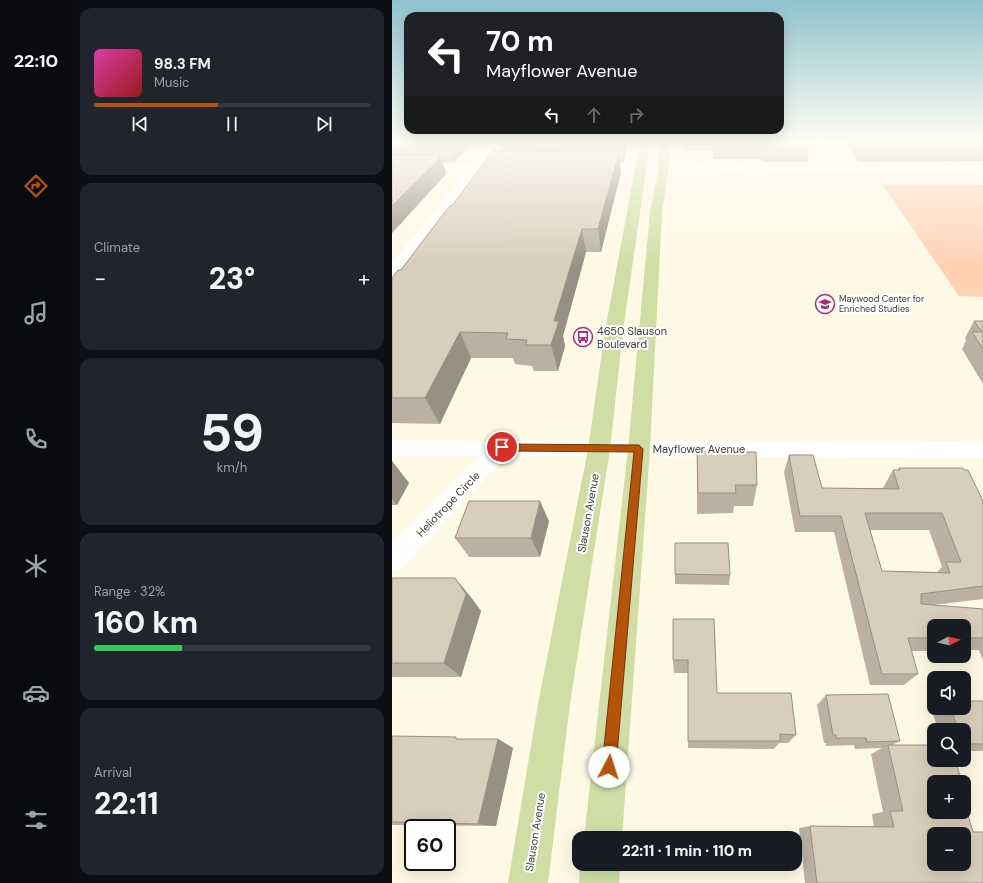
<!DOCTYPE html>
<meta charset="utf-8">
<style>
body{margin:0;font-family:"DM Sans",sans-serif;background:#20242c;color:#f1f3f6;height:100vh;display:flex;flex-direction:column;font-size:15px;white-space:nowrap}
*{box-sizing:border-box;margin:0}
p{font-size:13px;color:#9ea1a6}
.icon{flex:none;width:22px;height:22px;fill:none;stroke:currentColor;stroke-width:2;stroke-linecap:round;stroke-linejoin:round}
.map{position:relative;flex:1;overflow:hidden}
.drawer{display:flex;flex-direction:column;gap:8px;padding:8px;background:#0d0f14;width:320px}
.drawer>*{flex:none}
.guide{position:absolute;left:12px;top:12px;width:380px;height:122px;border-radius:12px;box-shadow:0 4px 16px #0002;background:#202124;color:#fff;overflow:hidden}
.needle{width:26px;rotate:83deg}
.tools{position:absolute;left:535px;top:619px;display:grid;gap:8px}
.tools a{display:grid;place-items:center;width:44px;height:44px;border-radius:8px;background:#171b24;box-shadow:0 4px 16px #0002;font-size:20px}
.speed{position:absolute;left:12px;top:819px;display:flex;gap:8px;font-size:20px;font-weight:700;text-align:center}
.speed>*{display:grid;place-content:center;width:52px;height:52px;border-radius:50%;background:#171b24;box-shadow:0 4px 16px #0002;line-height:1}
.speed .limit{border:2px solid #111;border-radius:6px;background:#fff;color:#111}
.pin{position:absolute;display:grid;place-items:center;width:34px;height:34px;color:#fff;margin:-17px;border:2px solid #fff;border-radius:50%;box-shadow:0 1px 4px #0007}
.me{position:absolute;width:44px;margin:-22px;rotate:5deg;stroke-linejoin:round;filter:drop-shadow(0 0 3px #0008)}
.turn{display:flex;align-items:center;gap:14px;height:84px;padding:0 16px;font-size:18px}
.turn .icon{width:52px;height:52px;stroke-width:2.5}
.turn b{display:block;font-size:28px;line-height:34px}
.lanes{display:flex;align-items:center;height:38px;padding:0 16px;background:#0003;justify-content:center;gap:20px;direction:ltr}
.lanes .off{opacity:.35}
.big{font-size:30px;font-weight:800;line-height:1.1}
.drawer .card{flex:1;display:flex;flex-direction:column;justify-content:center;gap:6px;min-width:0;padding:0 14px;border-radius:12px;background:#20242c}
.drawer .dial{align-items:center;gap:0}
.dial b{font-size:52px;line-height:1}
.song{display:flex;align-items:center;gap:12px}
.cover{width:48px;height:48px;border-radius:6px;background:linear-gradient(135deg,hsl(320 70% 55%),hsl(0 70% 35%))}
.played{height:4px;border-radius:2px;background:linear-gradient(90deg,#b45309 45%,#363941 45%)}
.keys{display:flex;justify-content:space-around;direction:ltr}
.heat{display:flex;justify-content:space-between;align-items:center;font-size:22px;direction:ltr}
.charge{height:6px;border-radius:3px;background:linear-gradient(90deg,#34c759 32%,#363941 0)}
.trip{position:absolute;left:180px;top:831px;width:230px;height:40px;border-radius:12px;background:#171b24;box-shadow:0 4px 16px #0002;font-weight:800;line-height:40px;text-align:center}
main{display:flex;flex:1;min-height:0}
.tab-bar{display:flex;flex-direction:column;width:72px;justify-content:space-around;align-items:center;background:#090b0e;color:#9ea1a6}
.tab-bar .icon{width:28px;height:28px}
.tab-bar .selected{color:#b45309}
.tab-bar b{font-size:18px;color:#f1f3f6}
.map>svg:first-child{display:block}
.green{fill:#ffd1b3}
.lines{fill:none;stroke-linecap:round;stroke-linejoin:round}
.minor{fill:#fff;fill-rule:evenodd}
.primary{fill:#d0dea6;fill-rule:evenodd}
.wall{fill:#bbb0a1;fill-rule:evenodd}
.shaded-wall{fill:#989083}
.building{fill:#d9cdbb;stroke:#989083;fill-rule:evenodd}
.route{fill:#b45309;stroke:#753606}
.labels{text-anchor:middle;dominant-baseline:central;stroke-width:4;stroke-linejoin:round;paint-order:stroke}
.far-poi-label{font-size:9px;fill:#3b3931;stroke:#fff;text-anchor:start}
.poi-label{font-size:11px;fill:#3b3931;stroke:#fff;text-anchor:start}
.street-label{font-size:11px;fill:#3b3931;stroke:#fff}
</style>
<main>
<nav class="tab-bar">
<b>22:10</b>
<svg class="icon selected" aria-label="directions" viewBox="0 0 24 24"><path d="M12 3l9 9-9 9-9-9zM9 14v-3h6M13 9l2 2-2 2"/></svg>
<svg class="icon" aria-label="music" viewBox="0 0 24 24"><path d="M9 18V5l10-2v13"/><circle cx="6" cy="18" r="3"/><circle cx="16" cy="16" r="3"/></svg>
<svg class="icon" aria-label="phone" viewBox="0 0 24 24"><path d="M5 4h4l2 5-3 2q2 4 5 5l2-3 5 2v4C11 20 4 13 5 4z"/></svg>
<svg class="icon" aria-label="climate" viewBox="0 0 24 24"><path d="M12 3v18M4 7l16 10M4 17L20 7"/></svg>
<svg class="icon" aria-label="car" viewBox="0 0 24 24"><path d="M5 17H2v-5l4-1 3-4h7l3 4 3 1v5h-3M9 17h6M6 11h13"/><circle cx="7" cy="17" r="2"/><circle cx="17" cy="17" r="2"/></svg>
<svg class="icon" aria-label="filters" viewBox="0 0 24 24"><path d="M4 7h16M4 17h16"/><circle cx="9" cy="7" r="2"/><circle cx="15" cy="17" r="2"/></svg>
</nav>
<section class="drawer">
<div class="card">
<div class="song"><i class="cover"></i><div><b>98.3 FM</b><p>Music</p></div></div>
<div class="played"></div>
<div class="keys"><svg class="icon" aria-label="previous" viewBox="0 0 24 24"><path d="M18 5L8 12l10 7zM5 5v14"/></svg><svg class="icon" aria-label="pause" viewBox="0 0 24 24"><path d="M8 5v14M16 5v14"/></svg><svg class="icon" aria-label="next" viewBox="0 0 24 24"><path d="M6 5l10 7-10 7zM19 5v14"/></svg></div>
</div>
<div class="card"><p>Climate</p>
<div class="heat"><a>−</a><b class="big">23°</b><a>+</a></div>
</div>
<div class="card dial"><b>59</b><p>km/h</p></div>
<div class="card"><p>Range · 32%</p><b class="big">160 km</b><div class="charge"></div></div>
<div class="card"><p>Arrival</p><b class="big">22:11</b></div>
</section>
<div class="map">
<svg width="591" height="883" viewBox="0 0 591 883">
<rect width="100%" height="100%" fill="#fdf9e4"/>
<path class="green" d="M491,185h100v112l-24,-1z"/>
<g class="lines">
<path class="minor" d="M98,142h9l-16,22h24l3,1 2,2 -2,2 -32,1 -81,105 -5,1v-13l76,-93h-76v-6h80z
M423,142h9l13,23h146v6h-144l-4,1 -4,-1 -238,-1 -5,-3 5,-3 235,1z
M110,439l4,2 477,1v16l-477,-2 -105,113 -9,3v-28l88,-88h-88v-16l106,1z"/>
<path class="primary" d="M248,142h10l-27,189 -13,118 -40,255 -22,179h-40l30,-179 50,-255 17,-118z
M267,142h10v25l-7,45 -12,237 -28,389h-38l44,-389 22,-237 9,-45z
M188,864h40l-1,19h-40z"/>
</g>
<path class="wall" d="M0,142h81l-19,20 -12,1 4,9h-1l1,2 -54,59z
M236,142l-5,21h-3l1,9 -20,80h-15l-23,84 2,10 -7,25h-24l-2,-5 -17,-2 -2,-6h-42l-31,66 -48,-1v-145l9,-8 51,-64 49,-55v-3z
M292,142h122l3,6 -2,14h-44l-2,-3h-48v-8h-29z
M453,142h138v19l-125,1z
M582,321h9v63l-21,-35 4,-8 -1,-3z
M305,452l60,33 -4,21h-19l-1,7 -36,1z
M397,455l33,33h62h-1l10,-18h5l1,-2 84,33v98l-50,6 50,4v52l-4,-11h-15v-24h-30v25h-23l7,23 -14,11h-34l-36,-153h-39l-11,-60zM478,530h59l13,37 -5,5 -55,-1z
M0,461l17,22 -12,22h-5z
M157,521l-9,36h-71l-14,-19z
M283,574l55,1 -1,10 -54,-1z
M0,578l78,18 11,15 -20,66h-69z
M281,619l44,74 79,42 -8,8h-9l-5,6 -86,-1v-75h-14l-1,-13z
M434,695l74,46 -8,4 42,37 49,101h-178l-6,-55 11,-2 64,1 -2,-13 11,-2 -12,-58 11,-6 -27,1 -1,-4 -28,1v-3h-2l-7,-38z
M591,701v50h-19v-21h-26l-6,-19 5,-3h27z
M0,736l68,3h38l15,9 -17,78 -104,-1z"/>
<path class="shaded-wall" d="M61,142h20l-19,20 -5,-16z
M231,142h5l-5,21 -1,-15z
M227,152l2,20 -20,80 -3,-23z
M48,155l6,17h-1l1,2 -54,59v-27z
M190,229l4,23 -23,84 2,10 -7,25 -7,-26 3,-24z
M68,332l11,26 -31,66 -15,-26z
M0,461l17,22 -12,22 -5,-6z
M148,501l9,20 -9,36 -9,-19z
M63,578l15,18 11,15 -20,66 -17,-14z
M106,739l15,9 -17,78 -18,-2z"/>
<path class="building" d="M0,142h61l-4,4 -57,1z
M113,142h118l-1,6h-121z
M322,142h92l3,6h-44l-3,-2 -48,-1z
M465,142h126v5l-122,1z
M101,151l126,1 -21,77h-16l-28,92h5l-8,24h-25l1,-5 -21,-1 2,-6 -48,-1 -35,66h-33v-120l6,-8h3l37,-49 12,-15h2z
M0,155h48l-3,3h3l-48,48z
M582,321h9v28l-11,-17h10z
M305,452h59l1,33h-22l1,8h-38z
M397,455h24l9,33 77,1 -6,-19h7l-1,-2h64l1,2h4l15,31v85l-62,8v10l62,5v29h-19v-12h-30v12h-26l10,36h-36l-41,-158h-41zM473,513h77l19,49h-15l4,11 -68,-2z
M77,501h71l-9,37h-76z
M283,543h53l2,32 -55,-1z
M0,578h63l11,16 -22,69h-52z
M281,619h41l3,74h74l5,42 -16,-1v7h-92v-81h-15z
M496,694l12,47 -33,1 -1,-4h-30v-3h-3l-7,-40z
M572,701h19v43h-19v-14h-6l-7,-22h13z
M0,736l64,1v2h42l-20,85 -86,-2z
M496,745h46v15h21l7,22h-28v30h30v-11l9,31h10v51h-166l-7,-57 84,1 -4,-16h13zM542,834h30v30h-30z"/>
<linearGradient id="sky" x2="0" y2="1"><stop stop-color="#8fc3ce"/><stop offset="0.53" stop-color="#fefcf3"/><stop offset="1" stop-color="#fefcf3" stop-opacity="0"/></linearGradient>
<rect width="591" height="266" fill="url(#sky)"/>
<path class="route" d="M110,444l137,1 4,4 -27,318 -2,5 -5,2 -5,-2 -2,-5 32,-315 -132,-1 -4,-4z"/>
<defs>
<symbol id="school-ring" viewBox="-11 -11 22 22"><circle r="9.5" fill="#fff" stroke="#ad2c78" stroke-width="1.5"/><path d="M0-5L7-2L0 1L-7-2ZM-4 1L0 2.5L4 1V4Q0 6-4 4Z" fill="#ad2c78"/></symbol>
<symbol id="bus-ring" viewBox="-11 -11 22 22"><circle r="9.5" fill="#fff" stroke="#ad2c78" stroke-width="1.5"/><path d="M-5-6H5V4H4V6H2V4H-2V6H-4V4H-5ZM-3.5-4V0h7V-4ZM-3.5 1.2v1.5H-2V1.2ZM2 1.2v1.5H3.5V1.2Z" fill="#ad2c78"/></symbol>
</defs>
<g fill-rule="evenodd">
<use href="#school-ring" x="422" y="293" width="22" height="22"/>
<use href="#bus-ring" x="180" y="326" width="22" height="22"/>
</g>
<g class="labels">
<g class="far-poi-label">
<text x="447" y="299">Maywood Center for<tspan x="447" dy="10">Enriched Studies</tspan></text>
</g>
<g class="poi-label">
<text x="205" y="331">4650 Slauson<tspan x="205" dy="13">Boulevard</tspan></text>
</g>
<g class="street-label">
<text x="307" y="449">Mayflower Avenue</text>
<text transform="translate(56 504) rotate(-46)">Heliotrope Circle</text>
<text transform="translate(196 513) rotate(-80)">Slauson Avenue</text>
<text transform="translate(143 832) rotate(-81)">Slauson Avenue</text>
</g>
</g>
</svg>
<div class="tools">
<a><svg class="needle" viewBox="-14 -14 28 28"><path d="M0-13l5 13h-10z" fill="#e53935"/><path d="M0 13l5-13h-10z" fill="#9ea1a6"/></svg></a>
<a><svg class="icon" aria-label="sound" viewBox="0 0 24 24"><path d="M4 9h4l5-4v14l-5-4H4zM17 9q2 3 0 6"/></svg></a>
<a><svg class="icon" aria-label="search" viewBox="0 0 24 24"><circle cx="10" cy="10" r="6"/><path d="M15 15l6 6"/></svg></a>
<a>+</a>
<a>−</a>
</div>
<div class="speed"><div class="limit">60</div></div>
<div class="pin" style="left:110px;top:447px;background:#d93025"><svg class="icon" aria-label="arrive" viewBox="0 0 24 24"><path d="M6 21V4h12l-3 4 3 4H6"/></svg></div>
<svg class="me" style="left:217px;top:767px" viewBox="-20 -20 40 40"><circle r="19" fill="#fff"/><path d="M0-13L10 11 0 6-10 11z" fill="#b45309"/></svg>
<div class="trip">22:11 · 1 min · 110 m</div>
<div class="guide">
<div class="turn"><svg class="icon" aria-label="left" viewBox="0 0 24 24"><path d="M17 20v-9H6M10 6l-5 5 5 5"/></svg><div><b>70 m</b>Mayflower Avenue</div></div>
<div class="lanes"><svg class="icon" aria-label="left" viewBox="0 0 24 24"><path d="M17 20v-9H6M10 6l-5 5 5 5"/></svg><svg class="icon off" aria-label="ahead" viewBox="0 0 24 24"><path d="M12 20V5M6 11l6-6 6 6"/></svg><svg class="icon off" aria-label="right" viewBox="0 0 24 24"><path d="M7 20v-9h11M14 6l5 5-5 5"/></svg></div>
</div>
</div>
</main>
